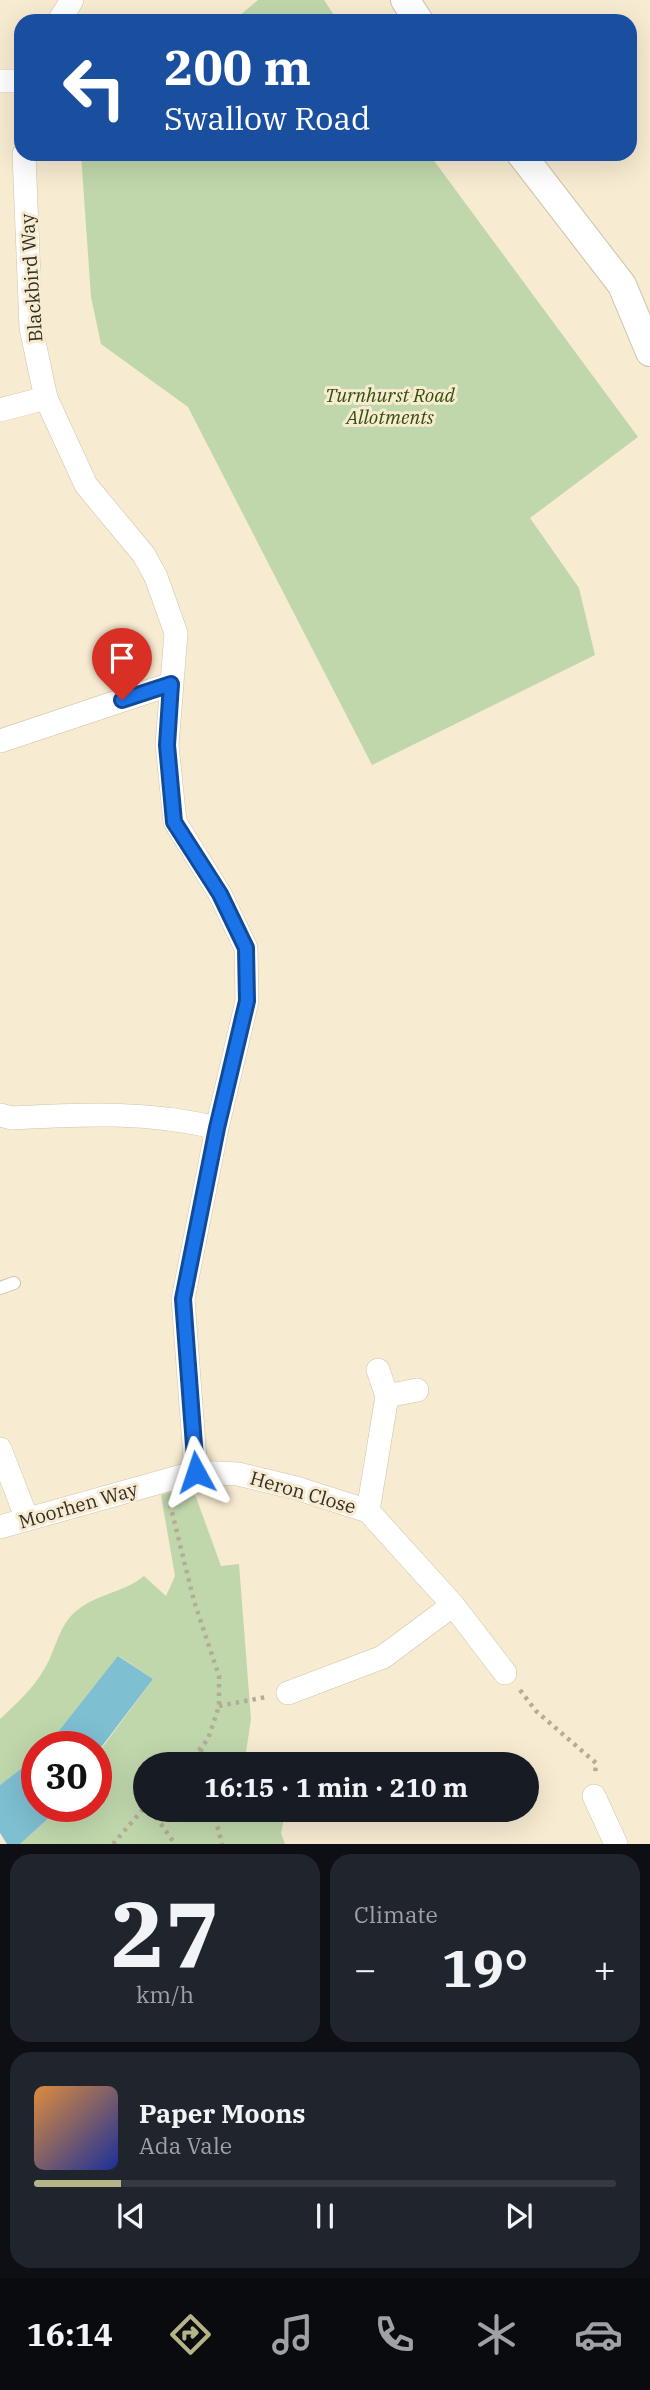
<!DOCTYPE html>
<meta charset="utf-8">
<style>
body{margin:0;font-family:"IBM Plex Serif",serif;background:#20242c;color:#f1f3f6;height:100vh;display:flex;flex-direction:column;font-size:26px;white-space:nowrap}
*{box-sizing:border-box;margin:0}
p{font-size:23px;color:#9ea1a6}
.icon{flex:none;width:38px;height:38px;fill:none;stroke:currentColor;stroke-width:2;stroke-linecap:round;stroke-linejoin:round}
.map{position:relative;height:1844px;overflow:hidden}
.drawer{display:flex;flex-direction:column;gap:10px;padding:10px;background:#0d0f14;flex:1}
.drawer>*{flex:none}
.top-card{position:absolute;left:14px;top:14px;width:623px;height:147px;border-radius:21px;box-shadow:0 7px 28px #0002;background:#1a4fa0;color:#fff;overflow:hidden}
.speed{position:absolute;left:21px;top:1731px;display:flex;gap:14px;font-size:35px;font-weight:700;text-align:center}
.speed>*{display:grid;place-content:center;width:91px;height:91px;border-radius:50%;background:#171b24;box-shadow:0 7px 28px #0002;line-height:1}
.speed .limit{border:10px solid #d22;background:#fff;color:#111}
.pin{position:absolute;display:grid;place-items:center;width:60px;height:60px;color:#fff;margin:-72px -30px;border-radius:50% 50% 50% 0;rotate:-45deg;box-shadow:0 0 7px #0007}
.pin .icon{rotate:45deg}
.me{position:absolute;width:77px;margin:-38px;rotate:355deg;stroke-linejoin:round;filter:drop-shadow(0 0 5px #0008)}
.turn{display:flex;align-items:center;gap:24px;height:147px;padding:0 35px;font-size:32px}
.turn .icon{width:91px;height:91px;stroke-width:2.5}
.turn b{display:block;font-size:49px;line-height:60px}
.big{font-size:52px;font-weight:800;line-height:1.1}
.drawer .card{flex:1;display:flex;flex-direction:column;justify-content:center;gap:10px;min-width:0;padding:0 24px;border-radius:21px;background:#20242c}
.drawer .dial{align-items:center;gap:0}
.dial b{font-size:91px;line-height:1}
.song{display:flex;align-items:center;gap:21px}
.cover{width:84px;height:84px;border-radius:10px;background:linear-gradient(135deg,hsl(30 70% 55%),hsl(230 70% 35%))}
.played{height:7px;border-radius:4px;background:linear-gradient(90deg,#b5b488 15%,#363941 15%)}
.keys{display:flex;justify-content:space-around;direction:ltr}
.heat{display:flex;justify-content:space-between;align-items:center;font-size:38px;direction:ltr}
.drawer .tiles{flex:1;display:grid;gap:10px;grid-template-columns:1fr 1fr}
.card:last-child{grid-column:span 2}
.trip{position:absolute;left:133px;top:1752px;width:406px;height:70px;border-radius:35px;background:#171b24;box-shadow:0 7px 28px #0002;font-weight:800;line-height:70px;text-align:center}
.tab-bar{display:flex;height:112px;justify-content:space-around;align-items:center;background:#090b0e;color:#9ea1a6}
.tab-bar .icon{width:49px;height:49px}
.tab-bar .current{color:#b5b488}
.tab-bar b{font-size:32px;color:#f1f3f6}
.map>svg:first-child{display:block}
.green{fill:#c0d7ac}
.water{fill:#7ebfd2}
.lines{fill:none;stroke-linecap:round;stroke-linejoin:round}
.service-casing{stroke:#cfc3aa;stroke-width:14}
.minor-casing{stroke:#cfc3aa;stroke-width:24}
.tertiary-casing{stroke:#cfc3aa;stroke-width:30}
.path{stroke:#b5ac97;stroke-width:4.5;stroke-dasharray:3.5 5;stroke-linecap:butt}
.service{stroke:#fff;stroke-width:12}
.minor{stroke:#fff;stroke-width:23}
.tertiary{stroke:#fff;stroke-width:28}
.route-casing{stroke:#114b97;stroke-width:18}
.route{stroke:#1a73e8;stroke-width:12}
.labels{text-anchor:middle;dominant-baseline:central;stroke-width:6;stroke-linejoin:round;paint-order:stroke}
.street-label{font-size:19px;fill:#322e24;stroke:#f7ebd1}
.park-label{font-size:19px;font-style:italic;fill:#314f07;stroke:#f7ebd1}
</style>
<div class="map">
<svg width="650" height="1844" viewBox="0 0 650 1844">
<rect width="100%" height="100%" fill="#f7ebd1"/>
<path class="green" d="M258,0h66l14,21h-105z
M81,154h348l209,283 -108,81 49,70 16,67 -223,110 -184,-358 -87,-63 -10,-47z
M192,1486l29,80 18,-2 12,155 -5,33 -13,12h-88v46h141l-5,23 4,11h-265l42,-38h34v-50l57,-77 -34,-23 -72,90h-10v21l-6,-6 -31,24v-66c16,-15 32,-29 43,-48 11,-16 14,-39 27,-54 22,-24 51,-22 74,-41l22,20 9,-20 -14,-81z"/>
<path class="water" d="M118,1656l35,23 -57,75v-8h-49z
M31,1761l6,6v39h25l-42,38h-13l-7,-11v-48z"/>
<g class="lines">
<defs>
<path id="service" d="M0,1288l14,-5"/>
<path id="minor" d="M59,21l13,-21
M0,81h21
M24,154l7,174 15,70 40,87 58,70 12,22 20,56 -9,112 8,77 45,72 26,54 1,53 -30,127 -34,171 13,173
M0,410l46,-12
M0,741l171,-57
M0,1115l12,3c70,-4 137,-7 205,10
M387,1396l30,-6
M0,1449l27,70
M368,1511l19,-115 -9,-26
M0,1527l196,-55 42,2 58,14 72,23 85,94 52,68
M288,1693l95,-36 70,-52
M594,1796l22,48"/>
<path id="tertiary" d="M405,0l14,21
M521,154l101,131 28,67"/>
</defs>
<use href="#service" class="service-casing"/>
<use href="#minor" class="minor-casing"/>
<use href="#tertiary" class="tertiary-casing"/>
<path class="path" d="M170,1504l24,97 25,75v30l-11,33 -20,25
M520,1690l16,21 60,52 -1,12
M219,1706l47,-9
M201,1749l2,15
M151,1810l24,34
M213,1810l9,34
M113,1844l32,-37"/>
<use href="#service" class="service"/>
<use href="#minor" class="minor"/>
<use href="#tertiary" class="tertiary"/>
</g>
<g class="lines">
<defs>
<path id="route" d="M122,700l49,-16 -4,61 7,77 46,72 26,54 1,53 -30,127 -34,171 13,173"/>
</defs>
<use href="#route" class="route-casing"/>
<use href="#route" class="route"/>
</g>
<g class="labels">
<g class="street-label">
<text transform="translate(31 278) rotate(-94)">Blackbird Way</text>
<text transform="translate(303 1492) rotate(16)">Heron Close</text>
<text transform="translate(78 1505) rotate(-16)">Moorhen Way</text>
</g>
<g class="park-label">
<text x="390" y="395">Turnhurst Road<tspan x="390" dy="22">Allotments</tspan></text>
</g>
</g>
</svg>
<div class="speed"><div class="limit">30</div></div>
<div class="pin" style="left:122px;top:700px;background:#d93025"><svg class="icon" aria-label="arrive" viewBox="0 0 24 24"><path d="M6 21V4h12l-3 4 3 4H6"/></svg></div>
<svg class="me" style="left:196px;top:1472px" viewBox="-20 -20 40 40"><path d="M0-17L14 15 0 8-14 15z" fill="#1a73e8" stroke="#fff" stroke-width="4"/></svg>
<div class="trip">16:15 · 1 min · 210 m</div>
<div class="top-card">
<div class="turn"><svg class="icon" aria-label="left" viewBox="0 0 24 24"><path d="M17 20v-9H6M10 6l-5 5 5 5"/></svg><div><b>200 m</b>Swallow Road</div></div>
</div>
</div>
<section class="drawer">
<div class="tiles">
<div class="card dial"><b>27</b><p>km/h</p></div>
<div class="card"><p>Climate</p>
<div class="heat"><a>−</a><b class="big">19°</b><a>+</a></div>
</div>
<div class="card">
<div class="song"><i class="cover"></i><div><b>Paper Moons</b><p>Ada Vale</p></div></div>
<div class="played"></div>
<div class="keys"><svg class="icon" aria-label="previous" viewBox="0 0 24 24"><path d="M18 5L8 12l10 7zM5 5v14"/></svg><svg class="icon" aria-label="pause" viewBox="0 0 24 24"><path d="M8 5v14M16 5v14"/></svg><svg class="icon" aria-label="next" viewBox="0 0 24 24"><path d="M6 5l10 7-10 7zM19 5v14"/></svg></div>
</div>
</div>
</section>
<nav class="tab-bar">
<b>16:14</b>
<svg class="icon current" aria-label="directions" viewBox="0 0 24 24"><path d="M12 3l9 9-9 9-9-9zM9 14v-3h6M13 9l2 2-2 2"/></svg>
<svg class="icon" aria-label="music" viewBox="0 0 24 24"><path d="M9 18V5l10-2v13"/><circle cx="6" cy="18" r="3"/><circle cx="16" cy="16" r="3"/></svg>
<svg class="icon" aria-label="phone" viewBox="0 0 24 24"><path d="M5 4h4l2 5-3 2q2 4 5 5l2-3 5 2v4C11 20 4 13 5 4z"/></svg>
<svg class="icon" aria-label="climate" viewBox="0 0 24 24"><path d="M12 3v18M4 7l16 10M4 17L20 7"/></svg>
<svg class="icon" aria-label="car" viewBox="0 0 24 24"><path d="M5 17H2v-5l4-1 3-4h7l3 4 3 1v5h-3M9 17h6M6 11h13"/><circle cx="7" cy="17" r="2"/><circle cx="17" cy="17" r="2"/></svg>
</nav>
